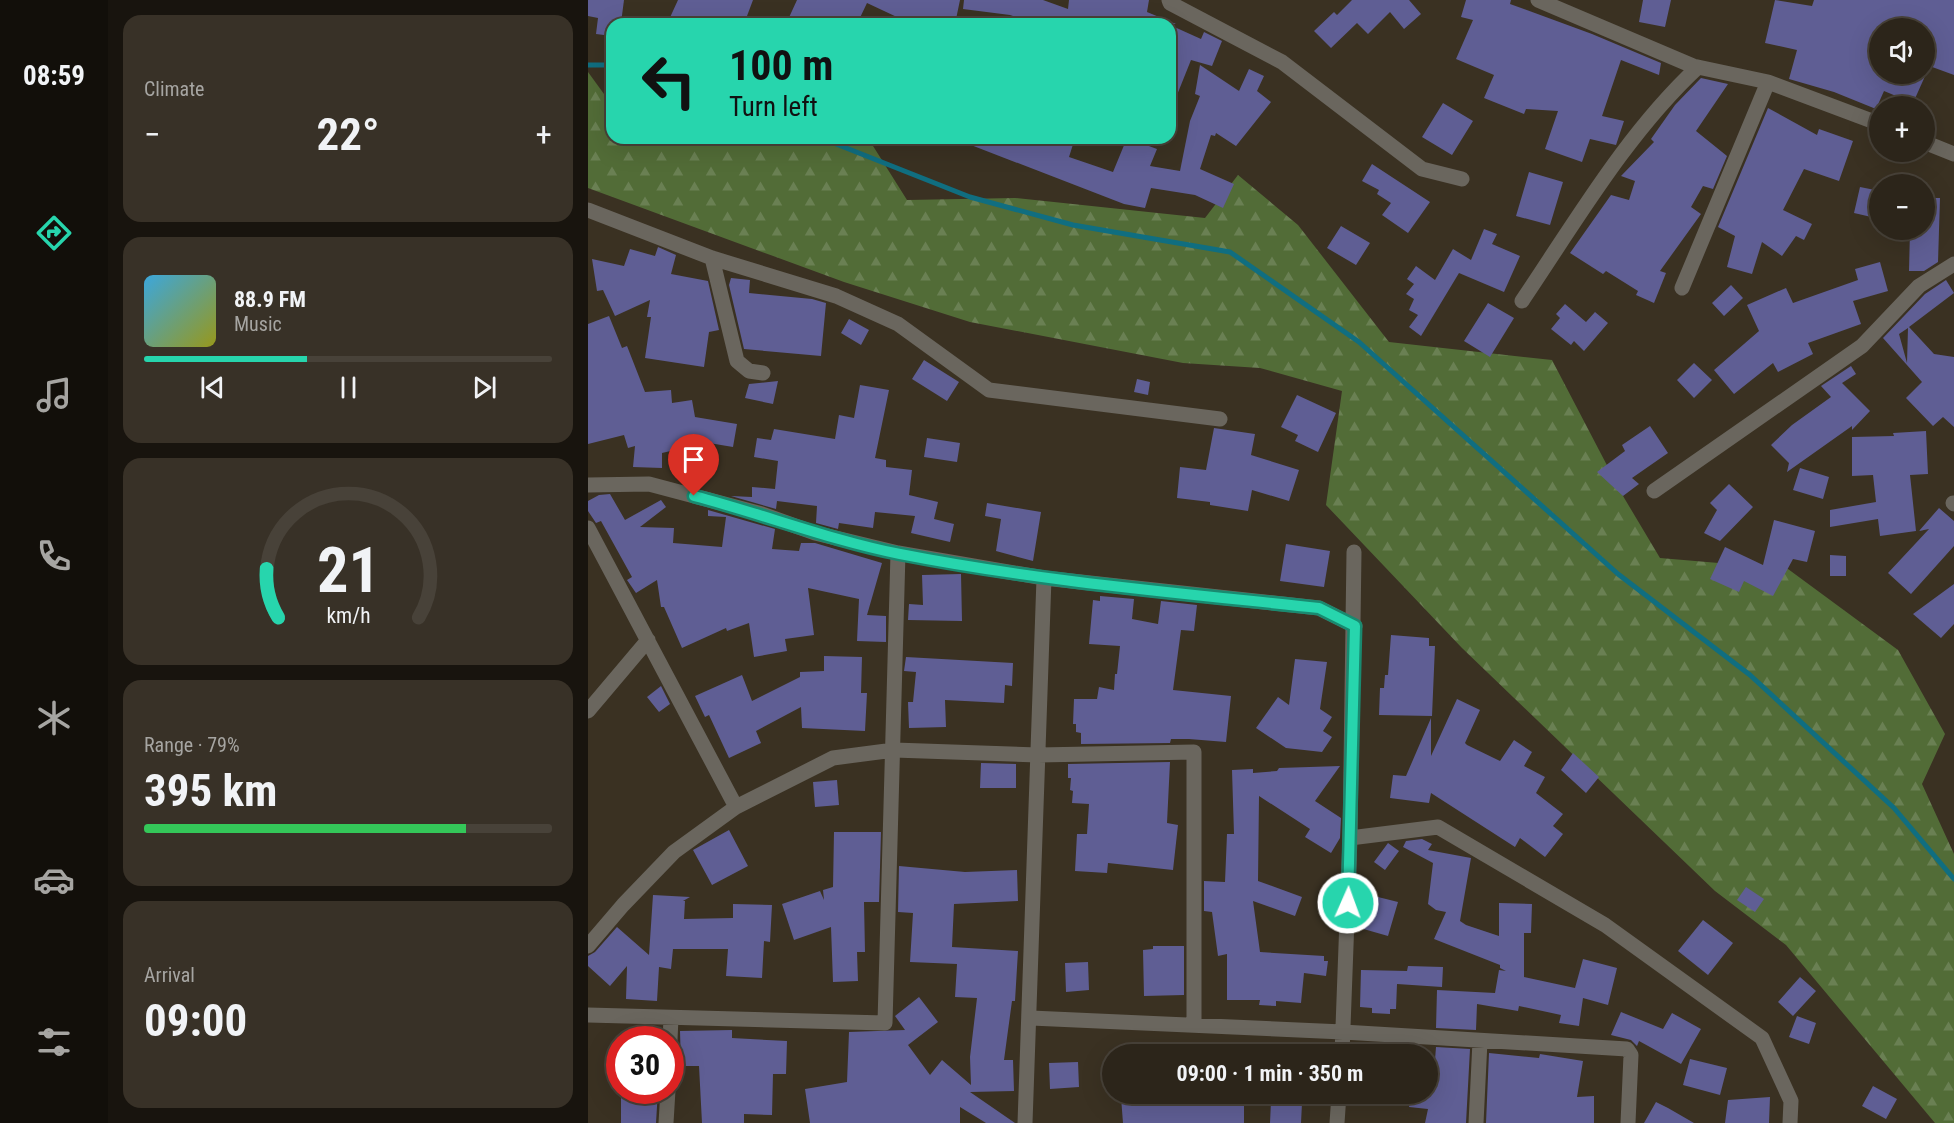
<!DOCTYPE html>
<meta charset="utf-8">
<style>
body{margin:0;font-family:"Roboto Condensed",sans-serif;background:#383127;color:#f1f3f6;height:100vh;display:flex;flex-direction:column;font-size:22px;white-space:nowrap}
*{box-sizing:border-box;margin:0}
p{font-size:20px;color:#a6a5a2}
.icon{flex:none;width:33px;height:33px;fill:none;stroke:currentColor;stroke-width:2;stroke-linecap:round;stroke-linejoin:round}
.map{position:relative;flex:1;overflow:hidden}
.sheet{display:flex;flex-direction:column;gap:15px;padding:15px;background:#18140e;width:480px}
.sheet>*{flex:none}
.banner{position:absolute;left:18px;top:18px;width:570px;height:126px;border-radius:18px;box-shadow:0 6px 24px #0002,0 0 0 2px #484239;background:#27d5ad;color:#111;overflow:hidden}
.buttons{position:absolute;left:1281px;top:18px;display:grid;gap:12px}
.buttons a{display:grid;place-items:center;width:66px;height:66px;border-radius:50%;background:#2c251a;box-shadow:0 6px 24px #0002,0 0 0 2px #484239;font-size:30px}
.speed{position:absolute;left:18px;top:1026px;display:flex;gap:12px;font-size:30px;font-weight:700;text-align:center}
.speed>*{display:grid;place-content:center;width:78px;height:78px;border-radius:50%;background:#2c251a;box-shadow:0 6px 24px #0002,0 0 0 2px #484239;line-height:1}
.speed .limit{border:9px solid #d22;background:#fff;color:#111}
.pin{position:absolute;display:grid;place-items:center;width:51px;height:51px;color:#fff;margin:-62px -26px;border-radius:50% 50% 50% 0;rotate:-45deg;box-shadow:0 0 6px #0007}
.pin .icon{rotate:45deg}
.me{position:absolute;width:66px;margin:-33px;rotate:2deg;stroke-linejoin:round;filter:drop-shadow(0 0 4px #0008)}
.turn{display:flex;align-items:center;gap:21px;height:126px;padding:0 24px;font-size:27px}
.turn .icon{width:78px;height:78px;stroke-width:2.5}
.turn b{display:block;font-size:42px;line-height:51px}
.big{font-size:45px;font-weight:700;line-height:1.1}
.sheet .tile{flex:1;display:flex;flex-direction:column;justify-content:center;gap:9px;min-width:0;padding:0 21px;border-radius:18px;background:#383127}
.sheet .dial{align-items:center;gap:0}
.dial svg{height:156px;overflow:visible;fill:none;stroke:#484239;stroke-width:7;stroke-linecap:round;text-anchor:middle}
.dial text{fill:#f1f3f6;stroke:none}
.song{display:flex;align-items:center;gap:18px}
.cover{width:72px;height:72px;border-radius:9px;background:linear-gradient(135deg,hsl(200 70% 55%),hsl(60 70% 35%))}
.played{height:6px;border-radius:3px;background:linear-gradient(90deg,#27d5ad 40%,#484239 40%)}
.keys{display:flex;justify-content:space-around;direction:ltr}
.heat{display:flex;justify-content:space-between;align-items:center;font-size:33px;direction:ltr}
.charge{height:9px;border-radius:4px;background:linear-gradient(90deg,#34c759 79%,#484239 0)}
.trip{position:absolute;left:514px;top:1044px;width:336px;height:60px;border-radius:30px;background:#2c251a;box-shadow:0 6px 24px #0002,0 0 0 2px #484239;font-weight:700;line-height:60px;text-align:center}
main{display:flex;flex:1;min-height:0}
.tabs{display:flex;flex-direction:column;width:108px;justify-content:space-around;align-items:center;background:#120f0a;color:#a6a5a2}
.tabs .icon{width:42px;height:42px}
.tabs .on{color:#27d5ad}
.tabs b{font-size:27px;color:#f1f3f6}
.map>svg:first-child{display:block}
.forest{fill:url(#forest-firs)}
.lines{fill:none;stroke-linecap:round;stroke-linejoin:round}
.stream{stroke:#106e80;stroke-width:5}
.building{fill:#5f5e94;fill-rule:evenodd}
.minor{stroke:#6a665e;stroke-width:15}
.route-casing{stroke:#198a70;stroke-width:15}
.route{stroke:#27d5ad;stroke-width:10}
</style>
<main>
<nav class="tabs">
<b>08:59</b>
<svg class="icon on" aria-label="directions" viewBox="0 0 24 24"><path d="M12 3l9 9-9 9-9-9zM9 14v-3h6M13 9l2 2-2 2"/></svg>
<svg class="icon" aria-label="music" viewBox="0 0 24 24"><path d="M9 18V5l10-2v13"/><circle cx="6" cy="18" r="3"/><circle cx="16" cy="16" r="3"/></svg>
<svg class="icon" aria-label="phone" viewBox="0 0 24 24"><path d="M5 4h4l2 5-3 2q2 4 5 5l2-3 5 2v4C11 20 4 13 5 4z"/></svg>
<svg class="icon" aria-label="climate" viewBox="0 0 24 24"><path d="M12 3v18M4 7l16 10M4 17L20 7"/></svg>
<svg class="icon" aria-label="car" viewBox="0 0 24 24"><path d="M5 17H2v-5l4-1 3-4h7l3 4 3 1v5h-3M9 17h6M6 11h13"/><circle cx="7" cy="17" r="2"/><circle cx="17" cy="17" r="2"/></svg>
<svg class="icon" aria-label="filters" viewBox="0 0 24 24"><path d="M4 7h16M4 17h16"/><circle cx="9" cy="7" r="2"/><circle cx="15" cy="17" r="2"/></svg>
</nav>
<section class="sheet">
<div class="tile"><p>Climate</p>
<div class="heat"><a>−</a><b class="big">22°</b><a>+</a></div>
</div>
<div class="tile">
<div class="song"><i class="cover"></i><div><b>88.9 FM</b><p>Music</p></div></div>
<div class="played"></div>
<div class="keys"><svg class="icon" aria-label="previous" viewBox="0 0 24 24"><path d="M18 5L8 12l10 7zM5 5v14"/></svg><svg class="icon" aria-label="pause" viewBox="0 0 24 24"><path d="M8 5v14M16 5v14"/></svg><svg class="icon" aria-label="next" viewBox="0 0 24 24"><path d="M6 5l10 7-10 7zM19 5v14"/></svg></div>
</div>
<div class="tile dial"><svg viewBox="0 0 100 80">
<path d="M14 69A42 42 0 1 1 86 69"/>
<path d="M14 69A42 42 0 0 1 8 44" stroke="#27d5ad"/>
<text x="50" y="56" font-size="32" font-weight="700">21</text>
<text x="50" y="72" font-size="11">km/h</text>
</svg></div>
<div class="tile"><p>Range · 79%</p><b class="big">395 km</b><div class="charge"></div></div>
<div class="tile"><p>Arrival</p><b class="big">09:00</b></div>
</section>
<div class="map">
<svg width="1366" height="1123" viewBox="0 0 1366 1123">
<defs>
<pattern id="forest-firs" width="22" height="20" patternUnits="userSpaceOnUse" patternTransform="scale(1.5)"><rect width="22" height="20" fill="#526c37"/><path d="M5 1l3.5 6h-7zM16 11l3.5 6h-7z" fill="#6a8053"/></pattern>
</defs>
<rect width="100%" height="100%" fill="#3a3122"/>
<path class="forest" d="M0,72l24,33v33h256l39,62 108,-2 190,20 33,-43 60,50 91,117 163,18 71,136 37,62 128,11 110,81 47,84 -23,50 32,70v269h-19l-149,-178 -71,-54 -253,-243 -136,-143 16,-114 -82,-23 -77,-5 -213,-41 -126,-40 -256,-94z"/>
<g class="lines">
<path class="stream" d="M0,65h24
M233,138l149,59 103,28 157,27 129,90 259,232 132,101 144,133 60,71"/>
</g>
<path class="building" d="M0,0h36l-3,23 -9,-1v14l-16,-2 2,-16 -10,-2z
M90,0h75l-9,24h-77z
M209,0h163l-5,24h-20l-36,-6 -32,-15 -10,21h-71z
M376,0h79l25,9 1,-9h80l-2,12 29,12h-149l1,-3 -18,-6 -47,-6z
M764,0h57l12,14 -17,15 -14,-17 -22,22 -11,-11 -26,25 -17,-17 20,-19 3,3z
M878,0h45l-1,4 82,30 69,29 -2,12 -38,-15 -19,56 22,5 -8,24 -26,-6 -8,23 -37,-13 13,-38 -32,-2 -2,5 -40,-16 10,-23 -38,-16 17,-39 -12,-3z
M1055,0h28l-6,27 -26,-5z
M1187,0l37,6 2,-6h140v75l-30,-11v-36h-44v46h46l-13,29 -29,-12 -8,18 -42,-17 -45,-13 8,-29 -32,-7z
M582,25l31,14 3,-7 18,9 -10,25 -21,-6 -20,50z
M612,65l39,26 10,-22 15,7 -7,15 14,11 -35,44 -20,-13 -1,3 -4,-1 -11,34 34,15 -11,24 -28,-13 -44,-7 -6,20 -21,-4 -166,-64 117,-2 -6,19 44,15 14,-34 30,11 -7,17 30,5 10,-50 10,-25 -5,-2z
M1113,78l27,6 -32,47 31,25 -14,33 -10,-3 -12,21 10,7 -41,57 6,2 -12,30 -18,-8 2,-4 -32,-20 -3,3 -33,-21 41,-58 18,5 6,-19 -14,-5 33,-34 -3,-3 24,-34z
M855,103l30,18 -21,34 -30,-18z
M1180,108l49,27 2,-6 34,12 -14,40 -35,-12 -21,41 29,14 -8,16 -8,-4 -14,20 -20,-14 -10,32 -25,-7 8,-31 -17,-9z
M784,164l58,38 -22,31 -26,-18 9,-12 -14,-9 2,-4 -17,-9z
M941,172l34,10 -13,43 -34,-9z
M1272,187l20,4v28l-26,-6z
M1336,198h16l-2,64 -14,9h-15l1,-41h14z
M753,226l29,17 -14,22 -29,-17z
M896,229l13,5 -5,10 28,12 -16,36 -45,-19 -38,63 -12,-9 9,-12 -9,-5 5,-11 -8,-5 8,-10 -7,-5 9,-13 19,14 18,-31 18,11z
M70,247l18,8 -5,19 37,7 11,49 -10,2 -5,35 -59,-9 6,-41h-4l3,-17 -35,16 -12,-26 -6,1 -5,-32 32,7 6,-17 25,7z
M1292,262l8,29 -35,10 8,23 -53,19 5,11 -35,18 -5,-9 -39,31 -20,-24 45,-39 -12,-26 39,-17 7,15 65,-23 -3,-11z
M143,278l19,2 -1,13 63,6 14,4 -5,53 -77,-7 -15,-64z
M1358,280l8,13 -45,34 25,27 20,3v70l-11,-10 -10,9 -27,-28 16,-16 -39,-44 42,-44zM1320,328l-1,35 -8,-29z
M1143,285l12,13 -19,18 -12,-13z
M900,303l26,15 -24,39 -26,-16z
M977,304l21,18 9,-10 13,11 -24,28 -10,-10 -3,4 -20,-16 9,-11 -4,-4z
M21,316l13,32 5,-2 18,46 26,-2 1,13 20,-3 3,17 42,7 -4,23 -42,-7 1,6 -30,7v15l-29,-1 2,-21 -7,2 -4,-13 -36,9v-120z
M261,319l20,11 -8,15 -20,-12z
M336,360l35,22 -12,19 -35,-22z
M1106,363l18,17 -18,18 -17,-18z
M1263,366l5,8 -14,9 28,28 -18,19v-4l-65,46 2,-9 -18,-18 21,-20 39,-28 -10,-11z
M549,379l13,3 -2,13 -14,-3z
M190,381l-5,23 -28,-6 4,-14z
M272,385l29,5 -14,68 11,2v7l26,3 -3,25 29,7 -4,17 20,5 -4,18 -39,-9 4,-17 -40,-4 -2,16 -34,-5 -1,6 -22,-6 1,-17 -40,-5 -1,8 -45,-13 21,1v-10l23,2 3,-28 -24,-4 3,-19 14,2 3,-11 61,10 4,-24 15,3z
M709,395l39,18 -18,39 -23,-11 3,-6 -17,-8z
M1062,426l18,27 -36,25 7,6 -16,12 -26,-24 28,-21 -3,-6z
M626,428l41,6 -4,21 48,15 -10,31 -37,-11 -4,21 -38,-6v-3l-33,-4 3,-31 26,3z
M1338,431l2,43 -18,1 6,56 -36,5 -2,-17 -48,8v-17l46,-8 -3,-27 -21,1v-39l42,-1 -1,-3z
M339,438l33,5 -3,19 -33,-5z
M1212,468l29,9 -6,22 -30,-9z
M1141,484l24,23 -33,34 -16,-8 13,-23 -7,-7z
M22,494l15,26 36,-20 5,7 -26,20 34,1 -1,15 49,4 4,-30 -18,-1v-6l67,19 -3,20 27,2 2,-8h14l67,20 -15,52 19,1v26l-29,-1 2,-42 -51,-11 6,47 -29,4 2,12 -33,6 -5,-34 -22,8 -1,-3 -44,20 -18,-41h-3l-4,-27 -21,13 -9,-13 5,-3 -31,-56 -5,2 -8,-12v-10l11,-6z
M399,503l54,9 -8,49 -37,-10 5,-32 -16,-3z
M1351,508l15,13v25l-43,48 -23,-21 41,-44 -10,2z
M1186,520l41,11 -8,31 -14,-3 -20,37 -29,-15 -5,11 -29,-13 15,-32 38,18z
M698,544l44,7 -6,36 -44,-6z
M1242,555l16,1v20h-16z
M373,574l1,47 -54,-1 1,-16 14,1 -1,-30z
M1366,584v40l-13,14 -28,-24z
M512,596l34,3 -2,20 26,5 3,-23 36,4 -3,26 -13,-1 -8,60 58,6 -5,46 -37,-3h-18l-1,4 -89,1v-11l-5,-1v-8h-3l1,-25h23l2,-12 15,3 1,-16h2l3,-28 -31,-2 4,-44 7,1z
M803,635l38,3v8h6l-3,70 -53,-1 1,-27h4l1,-13h3z
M236,656l38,1 -1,36h6l-2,38 -63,-3 -1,-21 -45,24 5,12 -32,15 -20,-43 -4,2 -10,-21 47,-21 10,26 48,-24v-5l24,-1z
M318,657l107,6 -1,23 -7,-1 -1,18 -59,-3 1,27 -37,1 -1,-26h5l3,-30 -12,-1z
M707,659l32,3 -7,47 12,8 -9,14 9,6 -10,15 -36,-4 -30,-20 22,-31 11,8z
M73,686l9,18 -11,8 -12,-15z
M869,699l23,11 -15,33 2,2 33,16 14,-21 18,12 -8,14 21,11 -9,16 27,21 -10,12 10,8 -18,23 -25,-19 -5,9 -84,-54 -2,10 -39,-5 3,-23 13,1 25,-58v38z
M985,753l26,24 -13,16 -25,-23z
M582,762l-3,61 11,2 -5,45 -65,-7 -1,10 -32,-2 2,-37h10l2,-30 -17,-1 1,-12 -3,-1 1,-12h-3v-14z
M393,763l35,1v24h-36z
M752,766l-25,35 26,17 -1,20 -9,15 -26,-16 5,-8 -51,-33 -1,85 44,16 -7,19 -42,-15 7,51 64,4v5h4l-2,15 -22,-3 -3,30 -25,-2v5l-17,-1 1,-5h-33v-46l-9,2 -6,-44 -8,-1v-30l21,1 2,-48h7l-2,-64 21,-1v4l24,-2 2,-3z
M249,780l2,25 -24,2 -2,-25z
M141,830l19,36 -36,19 -19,-35z
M246,832h47l-2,70h-15l1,50h-8l1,29 -25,1 -2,-55 -37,13 -12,-36 38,-13 4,9 -1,-10 10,-3z
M834,839l10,5 -4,6 43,8 -11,63 6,4 33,11v-33l33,1 -1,29h-7v44l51,11 8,-29 34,9 -9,37 -25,-7 -4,28 -20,-3 2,-8 -42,-9 -1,5 -41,-7 -1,26 -40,-2 1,-38 58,3 4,-23 7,1 -6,-3v-3l-66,-26 12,-27 -10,-2 -8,-6 5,-41 -30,-16 3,-6z
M800,843l11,8 -14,19 -11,-8z
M311,866l66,6 52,-2 1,31 -64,3 -2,43 66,4 -3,50h-3l-8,59h9l1,31 -44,1 45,31h-29l-26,-16v16h-150l-5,-34 42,-7 2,-50 56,-2 -10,-14 24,-19 19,25 -30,23 22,30 12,-15 29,25 -1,-28 7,-59 -22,-1 2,-33 -47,-2 3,-49 -15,-1z
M1158,887l18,12 -9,13 -18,-12z
M65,895l37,2 -7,4h2l-1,18 49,-1v-14l39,1 -2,37 -6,-1 -2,37 -36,-2 2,-27h-55l-2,20 -12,-2 -2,34 -31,-2 1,-33 -17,20 -22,-20v-10l7,-4 22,-25 32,28z
M782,895l28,7 -10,34 -28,-8z
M1115,920l30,23 -25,32 -30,-24z
M565,946h31v49l-40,1 -1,-46 10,-1z
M500,962l1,28 -23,2 -1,-29z
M820,966l35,1 -1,20 -45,-3 -1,25h-6v5l-18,-1v-5l-12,-1 1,-37 46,1z
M1212,977l16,14 -23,25 -15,-14z
M1033,1012l42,17 9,-16 29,16 -20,35 -42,-23 -2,5 -6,-6 -20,-5z
M1209,1016l19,7 -7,21 -20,-7z
M144,1030v8l55,3 -1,33h-13l-1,41 -28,-1v9h-42l-3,-57h-18l-1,-35z
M848,1047l34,2 -4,74h-41l3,-14 -19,-2 2,-13h17v-22l6,1z
M901,1053l50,5 1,-4 43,7 -6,36 17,-1v27h-108z
M1102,1059l37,9 -7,27 -37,-10z
M490,1062l1,25 -29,2 -1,-26z
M1285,1086l24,13 -11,20 -24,-13z
M33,1090h37l-2,33h-35z
M580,1094h76v29h-121l-2,-26z
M1182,1097l-1,26h-44l3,-23z
M683,1101l31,2 -1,20h-31z
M1068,1102l12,6 26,15h-50z"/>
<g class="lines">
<path class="minor" d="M581,0l1,3 112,59 140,107 40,10
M950,0l155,66 75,16 112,42
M1336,142l30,12
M0,210l124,48 124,38 62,28 91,66 231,29
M124,258l25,103 12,10 14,2
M1094,288l86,-206
M934,301c54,-80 105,-168 176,-234
M0,485l61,-1 113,30 53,19 83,20 146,25 275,30 36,18
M1066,491l208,-145 57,-60 35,-22
M1365,503l1,1
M0,528l148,279
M0,711l60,-71
M762,838l88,-11 167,98 157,113 29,63 -1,22
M0,946l35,-41 51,-53 62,-45 97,-49 61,-8 144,5 156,-3v273
M0,1015l297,8 13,-470
M443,1018l312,14 284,17 4,6 -3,68
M82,1040l1,-22
M754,1054l8,-216 4,-286
M78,1123l2,-33
M437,1123l19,-545
M749,1123l2,-29
M888,1123l4,-82"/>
</g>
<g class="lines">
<defs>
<path id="route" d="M106,496c69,18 136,44 206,58 138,27 279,39 419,54l36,18 -7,277"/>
</defs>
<use href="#route" class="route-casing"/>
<use href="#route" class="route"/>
</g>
</svg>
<div class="buttons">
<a><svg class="icon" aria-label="sound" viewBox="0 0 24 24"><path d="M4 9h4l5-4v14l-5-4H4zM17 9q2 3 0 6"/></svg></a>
<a>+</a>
<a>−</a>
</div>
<div class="speed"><div class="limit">30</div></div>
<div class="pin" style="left:106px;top:496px;background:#d93025"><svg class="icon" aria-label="arrive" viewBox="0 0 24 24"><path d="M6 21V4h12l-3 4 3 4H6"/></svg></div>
<svg class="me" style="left:760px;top:903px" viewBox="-20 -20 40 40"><circle r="17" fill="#27d5ad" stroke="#fff" stroke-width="3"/><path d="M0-11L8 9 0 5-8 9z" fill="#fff"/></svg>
<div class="trip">09:00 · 1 min · 350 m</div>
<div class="banner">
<div class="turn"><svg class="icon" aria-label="left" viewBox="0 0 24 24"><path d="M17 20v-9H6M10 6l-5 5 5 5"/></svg><div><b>100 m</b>Turn left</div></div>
</div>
</div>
</main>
